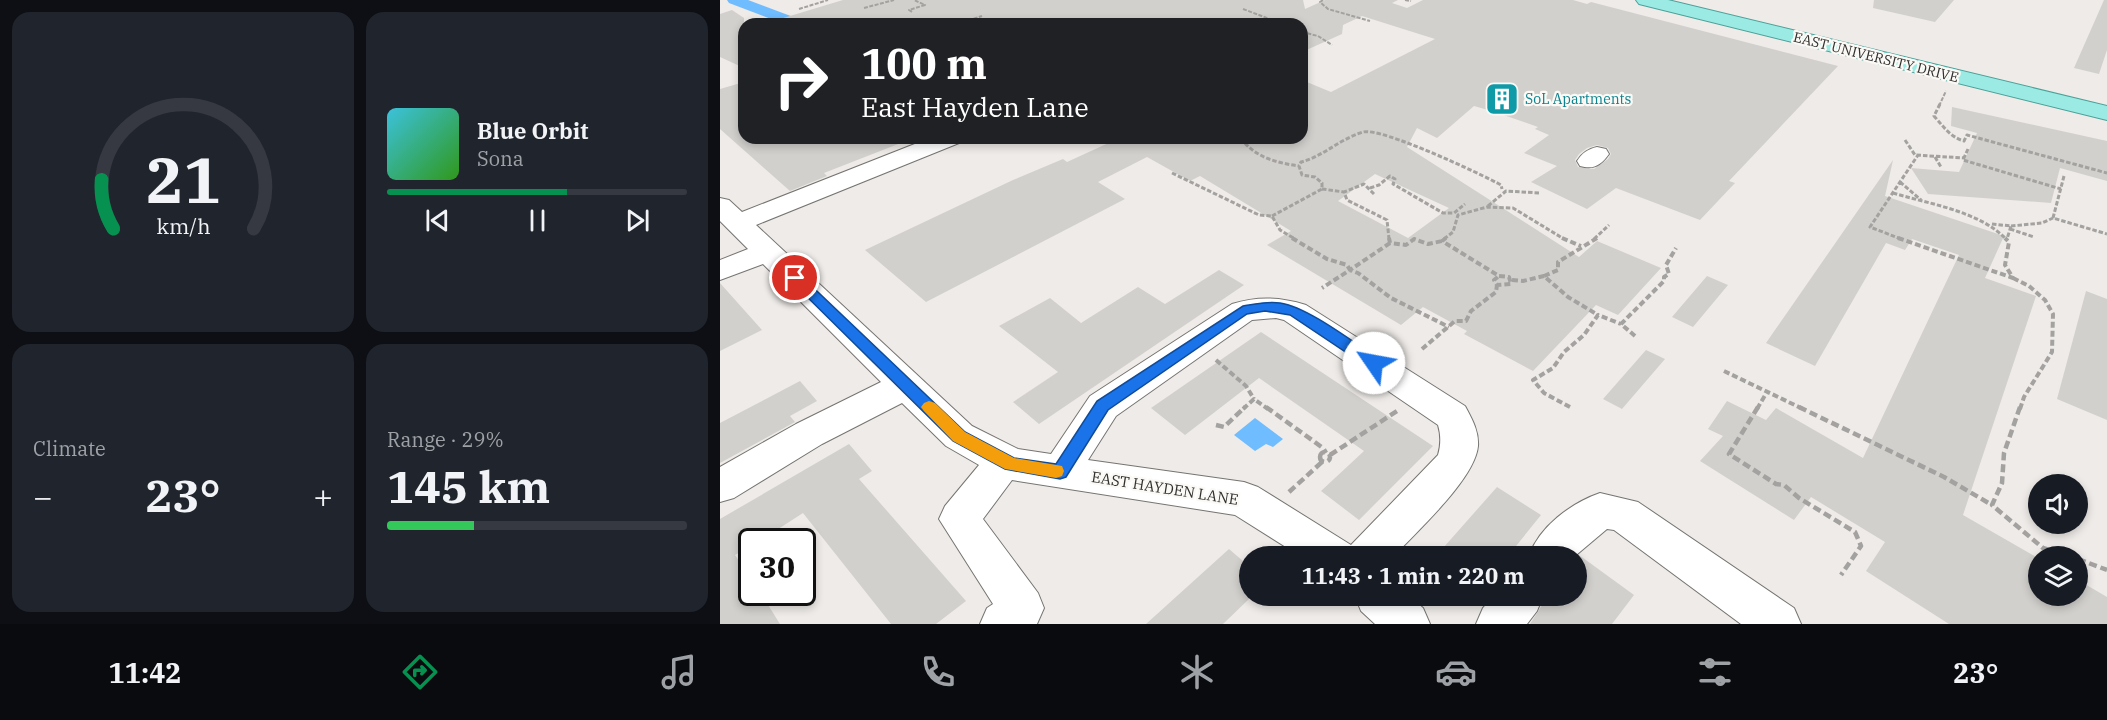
<!DOCTYPE html>
<meta charset="utf-8">
<style>
body{margin:0;font-family:"IBM Plex Serif",serif;background:#20242c;color:#f1f3f6;height:100vh;display:flex;flex-direction:column;font-size:22px;white-space:nowrap}
*{box-sizing:border-box;margin:0}
p{font-size:20px;color:#9ea1a6}
.icon{flex:none;width:33px;height:33px;fill:none;stroke:currentColor;stroke-width:2;stroke-linecap:round;stroke-linejoin:round}
.map{position:relative;flex:1;overflow:hidden}
.side{display:flex;flex-direction:column;gap:12px;padding:12px;background:#0d0f14;width:720px}
.side>*{flex:none}
.hud{position:absolute;left:18px;top:18px;width:570px;height:126px;border-radius:18px;box-shadow:0 3px 9px #0003;background:#202124;color:#fff;overflow:hidden}
.controls{position:absolute;left:1308px;top:474px;display:grid;gap:12px}
.controls a{display:grid;place-items:center;width:60px;height:60px;border-radius:50%;background:#171b24;box-shadow:0 3px 9px #0003;font-size:30px}
.speed{position:absolute;left:18px;top:528px;display:flex;gap:12px;font-size:30px;font-weight:700;text-align:center}
.speed>*{display:grid;place-content:center;width:78px;height:78px;border-radius:50%;background:#171b24;box-shadow:0 3px 9px #0003;line-height:1}
.speed .limit{border:3px solid #111;border-radius:9px;background:#fff;color:#111}
.pin{position:absolute;display:grid;place-items:center;width:51px;height:51px;color:#fff;margin:-26px;border:3px solid #fff;border-radius:50%;box-shadow:0 2px 6px #0007}
.me{position:absolute;width:66px;margin:-33px;rotate:303deg;stroke-linejoin:round;filter:drop-shadow(0 0 4px #0008)}
.turn{display:flex;align-items:center;gap:21px;height:126px;padding:0 24px;font-size:27px}
.turn .icon{width:78px;height:78px;stroke-width:2.5}
.turn b{display:block;font-size:42px;line-height:51px}
.big{font-size:45px;font-weight:700;line-height:1.1}
.side .tile{flex:1;display:flex;flex-direction:column;justify-content:center;gap:9px;min-width:0;padding:0 21px;border-radius:18px;background:#20242c}
.side .dial{align-items:center;gap:0}
.dial svg{height:156px;overflow:visible;fill:none;stroke:#363941;stroke-width:7;stroke-linecap:round;text-anchor:middle}
.dial text{fill:#f1f3f6;stroke:none}
.song{display:flex;align-items:center;gap:18px}
.cover{width:72px;height:72px;border-radius:9px;background:linear-gradient(135deg,hsl(190 70% 55%),hsl(110 70% 35%))}
.played{height:6px;border-radius:3px;background:linear-gradient(90deg,#069150 60%,#363941 60%)}
.keys{display:flex;justify-content:space-around;direction:ltr}
.heat{display:flex;justify-content:space-between;align-items:center;font-size:33px;direction:ltr}
.charge{height:9px;border-radius:4px;background:linear-gradient(90deg,#34c759 29%,#363941 0)}
.side .tiles{flex:1;display:grid;gap:12px;grid-template-columns:repeat(2,1fr)}
.trip{position:absolute;left:519px;top:546px;width:348px;height:60px;border-radius:30px;background:#171b24;box-shadow:0 3px 9px #0003;font-weight:700;line-height:60px;text-align:center}
.dock{display:flex;height:96px;justify-content:space-around;align-items:center;background:#090b0e;color:#9ea1a6}
.dock .icon{width:42px;height:42px}
.dock .current{color:#069150}
.dock b{font-size:27px;color:#f1f3f6}
main{display:flex;flex:1;min-height:0}
.map>svg:first-child{display:block}
.water{fill:#6fbcfe}
.lines{fill:none;stroke-linecap:round;stroke-linejoin:round}
.canal{fill:#6fbcfe;fill-rule:evenodd}
.building{fill:#d2d0cd;fill-rule:evenodd}
.minor-casing{stroke:#767471;stroke-width:2}
.major-casing{stroke:#4ba199;stroke-width:2}
.path-far3{stroke:#a4a2a0;stroke-width:2;stroke-dasharray:4 1.5;stroke-linecap:butt}
.path-far2{stroke:#a4a2a0;stroke-width:3;stroke-dasharray:4.5 2;stroke-linecap:butt}
.path-far1{stroke:#a4a2a0;stroke-width:4;stroke-dasharray:6 3;stroke-linecap:butt}
.path{stroke:#a4a2a0;stroke-width:4.5;stroke-dasharray:8 4;stroke-linecap:butt}
.minor{fill:#fff;fill-rule:evenodd}
.major{fill:#9bebe4;fill-rule:evenodd}
.route{fill:#1a73e8;stroke:#114b97;stroke-width:1.5}
.slow{fill:#f59e0b}
.labels{text-anchor:middle;dominant-baseline:central;stroke-width:4.5;stroke-linejoin:round;paint-order:stroke}
.far-street-label{font-size:14px;fill:#30302e;stroke:#fbf9f5}
.far-culture-label{font-size:14px;fill:#0d838f;stroke:#fbf9f5;text-anchor:start}
.street-label{font-size:15px;fill:#30302e;stroke:#fbf9f5}
</style>
<main>
<section class="side">
<div class="tiles">
<div class="tile dial"><svg viewBox="0 0 100 80">
<path d="M14 69A42 42 0 1 1 86 69"/>
<path d="M14 69A42 42 0 0 1 8 44" stroke="#069150"/>
<text x="50" y="56" font-size="32" font-weight="700">21</text>
<text x="50" y="72" font-size="11">km/h</text>
</svg></div>
<div class="tile">
<div class="song"><i class="cover"></i><div><b>Blue Orbit</b><p>Sona</p></div></div>
<div class="played"></div>
<div class="keys"><svg class="icon" aria-label="previous" viewBox="0 0 24 24"><path d="M18 5L8 12l10 7zM5 5v14"/></svg><svg class="icon" aria-label="pause" viewBox="0 0 24 24"><path d="M8 5v14M16 5v14"/></svg><svg class="icon" aria-label="next" viewBox="0 0 24 24"><path d="M6 5l10 7-10 7zM19 5v14"/></svg></div>
</div>
<div class="tile"><p>Climate</p>
<div class="heat"><a>−</a><b class="big">23°</b><a>+</a></div>
</div>
<div class="tile"><p>Range · 29%</p><b class="big">145 km</b><div class="charge"></div></div>
</div>
</section>
<div class="map">
<svg width="1387" height="624" viewBox="0 0 1387 624">
<rect width="100%" height="100%" fill="#eeebe8"/>
<path class="water" d="M535,418l28,21 -10,8 -7,-3 -11,7 -21,-16z"/>
<g class="lines">
<path class="canal" d="M7,0h21l56,21 2,3h-22l-55,-21z"/>
</g>
<path class="building" d="M123,0h460l2,9 20,-9h73l-6,3 15,5 16,-8h150l14,4 4,-2 247,64 -109,115 6,2 -35,37 -84,-32 -29,21 -56,-27 26,-16 -33,-13 25,-18 -14,-6 3,-2 -43,-15 -21,-6 -37,32 -20,-10 -10,19 172,110 18,-16 64,27 -43,47 -22,-10 -63,66 -69,-37 3,-3 -44,-24 -22,18 -134,-80 24,-14 -91,-55 -10,5 -43,-24 -49,25 27,17 -199,103 -61,-52 148,-70 50,-21 4,3 48,-22 -3,-2h190v-58l29,12 104,-53 -73,-23 -19,9 -1,9 -40,18v-28h-521l-1,-5zM877,145l11,3 3,6 -3,5 -14,10 -16,-2 -3,-7 4,-6 8,-6zM655,174l74,34 -41,30 -70,-37z
M1154,0h80l-19,22 -62,-14z
M1384,0h3v50l-8,24 -25,-6z
M12,10l12,8v50l-24,-11v-43z
M24,82v56l167,1 -87,34 3,3 -37,15 -70,-62v-40z
M1232,107l155,34v40l-47,-13 -9,35 -123,-9 -17,-26 48,4 18,-39 -26,-7z
M1173,160l-8,36 119,40 -19,42 51,18 -73,219 75,43v38h40v-16l29,17v27h-158l-83,-53 19,-29 -74,-45 -17,23 -94,-59 23,-25 -15,-7 19,-28 39,19 10,-12 87,50 96,-203 -47,-16 -7,11 -19,-7 -71,123 -49,-23z
M499,270l25,15 -205,139 -26,-22 45,-30 -59,-46 51,-28 31,25 57,-36 27,17z
M987,276l21,9 -35,42 -21,-10z
M0,283l42,47 -42,21z
M1366,291l21,8v121l-50,-21z
M541,332l172,114 -74,74 -38,-29 43,-40 -105,-73 -74,57 -34,-27z
M926,350l19,9 -43,50 -19,-10z
M80,381l17,20 -27,15 5,6 -75,41v-40z
M129,444l23,27 -13,8 107,122 -30,23h-45l-88,-111 -45,29h-6v3l-17,10 17,25v12h8l20,32h-60v-105z
M777,487l44,28 -33,41h-72z
M509,549l21,18v31l-27,26h-77z
M859,555l55,40 -22,29h-82l18,-28h28v-38z"/>
<g class="lines">
<defs>
<path id="minor" d="M210,138h33l-4,5 -203,82 216,201 46,23 33,5 39,-58 142,-92c26,-8 48,-7 74,1l159,101c7,13 14,25 13,40 -3,33 -61,85 -84,110h-94l-65,-41 -223,-35 -29,39 55,74 6,15 -7,16h-57l7,-16 6,-4 -54,-85 6,-13 34,-41 -33,-19 -44,-43 -80,41 -88,54 -14,4v-35l76,-43 85,-42 -118,-118 -43,16v-20l28,-11 -28,-28v-23l9,2 13,12zM556,318l8,2 154,105c3,10 3,20 0,30l-87,90 -93,-58 -14,-5 -156,-22 28,-44 136,-96z
M877,147l9,2 3,5c-8,11 -15,16 -29,12l-3,-5c5,-8 11,-12 20,-14z
M880,493l38,9 156,106 7,16h-60l-127,-94 -7,-1 -32,27h-46c10,-29 42,-53 71,-63z
M635,596h54l14,12 7,16h-55l-14,-13z
M774,596h49l-6,15 -10,13h-51l7,-16z"/>
<path id="major" d="M916,0h32l439,106v14l-468,-116z"/>
</defs>
<use href="#minor" class="minor-casing"/>
<use href="#major" class="major-casing"/>
<path class="path-far3" d="M603,0l-3,2 8,7 42,12
M685,0l6,1
M144,8l30,-8
M79,9l29,-9
M523,9l40,15
M192,12l-3,-2 16,-5 -11,-5
M215,23l19,-2
M238,24l24,-8
M582,32l16,4 14,9
M1219,106l7,-15"/>
<path class="path-far2" d="M1220,104l-6,12c9,10 16,21 30,25l3,-6 140,38
M521,138c13,19 36,25 58,28
M1185,140l10,15 49,3
M1248,149l-5,11 98,29
M1215,157l6,10
M452,173l87,42 13,1 8,14 15,9
M1344,176l-11,42 54,16
M1180,182l21,18
M650,188l9,-3 11,-9 5,3 -2,5 50,29h11l11,-9
M602,189l22,3
M1173,193c36,11 86,18 113,46
M654,194l-10,-10 -20,8 3,8 40,20 2,19
M768,206l18,-15 33,2
M552,216l50,-27v-6l-7,-6 -13,-2 -3,-9 2,-4c23,-6 37,-22 62,-30 18,-5 118,42 138,53l1,4
M1272,224l19,2 -4,13
M1291,226l31,-3 11,-5
M1290,229l24,8
M724,239l9,-7 5,-17 29,-8 26,1 51,31
M874,239l15,-14
M1181,239l-31,-12 48,-72"/>
<path class="path-far1" d="M572,238l35,21 20,6 3,5 -28,18
M669,238l1,5 16,2 8,-6 14,5 14,-3
M726,238l-4,3 57,35
M842,238l19,8
M877,238l-39,24v8l-14,6 24,21 30,18
M1178,238l115,40 -8,-13 4,-23 -4,-4
M670,243l-40,27 8,3 33,25 58,29
M779,276l10,1 2,7 -14,1 -3,-5z
M1293,278l16,8 16,14 8,14 -1,38 -28,45 -4,12
M792,280l11,1 21,-5
M915,336l-14,-12 43,-43v-4l5,-3 -3,-9 10,-17
M702,349l33,-28h11l5,-10 25,-19 1,-7
M496,360l30,26 8,13
M1004,371l79,38
M850,407l-26,-14 -11,-13 20,-12 11,-16 20,-17 14,-20 23,9
M523,409l11,-10 14,10
M1037,409l10,-17"/>
<path class="path" d="M546,407l57,41 3,5
M1038,407l-29,47 47,30 8,1 15,13 56,34 6,14 -20,29
M1079,407l145,70 48,28
M1300,407l-16,46 -2,30 -10,22 51,43 26,8
M496,425l8,2 21,-20
M600 457a5 5 0 1 1 10 0a5 5 0 1 1-10 0Z
M610,455l67,-44
M569,492l33,-30
M1358,559l29,11"/>
<use href="#minor" class="minor"/>
<use href="#major" class="major"/>
</g>
<path class="route" d="M75,274l5,1 165,157 49,26 42,6 41,-63 146,-95c12,-2 24,-5 37,-3 28,4 74,40 99,56l2,4 -7,5 -6,-1 -78,-52 -25,-4 -18,3 -139,96 -42,67 -6,2 -55,-10 -52,-28 -162,-160 -2,-3 2,-3z"/>
<path class="slow" d="M209,401l6,2 30,29 49,26 48,8 2,5 -2,5 -6,2 -51,-9 -52,-28 -29,-30 -3,-4 3,-4z"/>
<defs>
<symbol id="building-square" viewBox="-11 -11 22 22"><rect x="-9" y="-9" width="18" height="18" rx="4" fill="#0f9aa8" stroke="#fbf9f5"/><path d="M-4-6H4V6H1V3H-1V6H-4ZM-2.5-4.3h1.7v1.8h-1.7ZM.8-4.3h1.7v1.8H.8ZM-2.5-1h1.7V.8h-1.7ZM.8-1h1.7V.8H.8Z" fill="#fff"/></symbol>
</defs>
<g fill-rule="evenodd">
<use href="#building-square" x="763" y="80" width="38" height="38"/>
</g>
<g class="labels">
<g class="far-street-label">
<text transform="translate(1156 57) rotate(14)">EAST UNIVERSITY DRIVE</text>
</g>
<g class="far-culture-label">
<text x="805" y="99">SoL Apartments</text>
</g>
<g class="street-label">
<text transform="translate(445 488) rotate(9)">EAST HAYDEN LANE</text>
</g>
</g>
</svg>
<div class="controls">
<a><svg class="icon" aria-label="sound" viewBox="0 0 24 24"><path d="M4 9h4l5-4v14l-5-4H4zM17 9q2 3 0 6"/></svg></a>
<a><svg class="icon" aria-label="layers" viewBox="0 0 24 24"><path d="M12 4l9 5-9 5-9-5zM3 14l9 5 9-5"/></svg></a>
</div>
<div class="speed"><div class="limit">30</div></div>
<div class="pin" style="left:75px;top:278px;background:#d93025"><svg class="icon" aria-label="arrive" viewBox="0 0 24 24"><path d="M6 21V4h12l-3 4 3 4H6"/></svg></div>
<svg class="me" style="left:654px;top:363px" viewBox="-20 -20 40 40"><circle r="19" fill="#fff"/><path d="M0-13L10 11 0 6-10 11z" fill="#1a73e8"/></svg>
<div class="trip">11:43 · 1 min · 220 m</div>
<div class="hud">
<div class="turn"><svg class="icon" aria-label="right" viewBox="0 0 24 24"><path d="M7 20v-9h11M14 6l5 5-5 5"/></svg><div><b>100 m</b>East Hayden Lane</div></div>
</div>
</div>
</main>
<nav class="dock">
<b>11:42</b>
<svg class="icon current" aria-label="directions" viewBox="0 0 24 24"><path d="M12 3l9 9-9 9-9-9zM9 14v-3h6M13 9l2 2-2 2"/></svg>
<svg class="icon" aria-label="music" viewBox="0 0 24 24"><path d="M9 18V5l10-2v13"/><circle cx="6" cy="18" r="3"/><circle cx="16" cy="16" r="3"/></svg>
<svg class="icon" aria-label="phone" viewBox="0 0 24 24"><path d="M5 4h4l2 5-3 2q2 4 5 5l2-3 5 2v4C11 20 4 13 5 4z"/></svg>
<svg class="icon" aria-label="climate" viewBox="0 0 24 24"><path d="M12 3v18M4 7l16 10M4 17L20 7"/></svg>
<svg class="icon" aria-label="car" viewBox="0 0 24 24"><path d="M5 17H2v-5l4-1 3-4h7l3 4 3 1v5h-3M9 17h6M6 11h13"/><circle cx="7" cy="17" r="2"/><circle cx="17" cy="17" r="2"/></svg>
<svg class="icon" aria-label="filters" viewBox="0 0 24 24"><path d="M4 7h16M4 17h16"/><circle cx="9" cy="7" r="2"/><circle cx="15" cy="17" r="2"/></svg>
<b>23°</b>
</nav>
